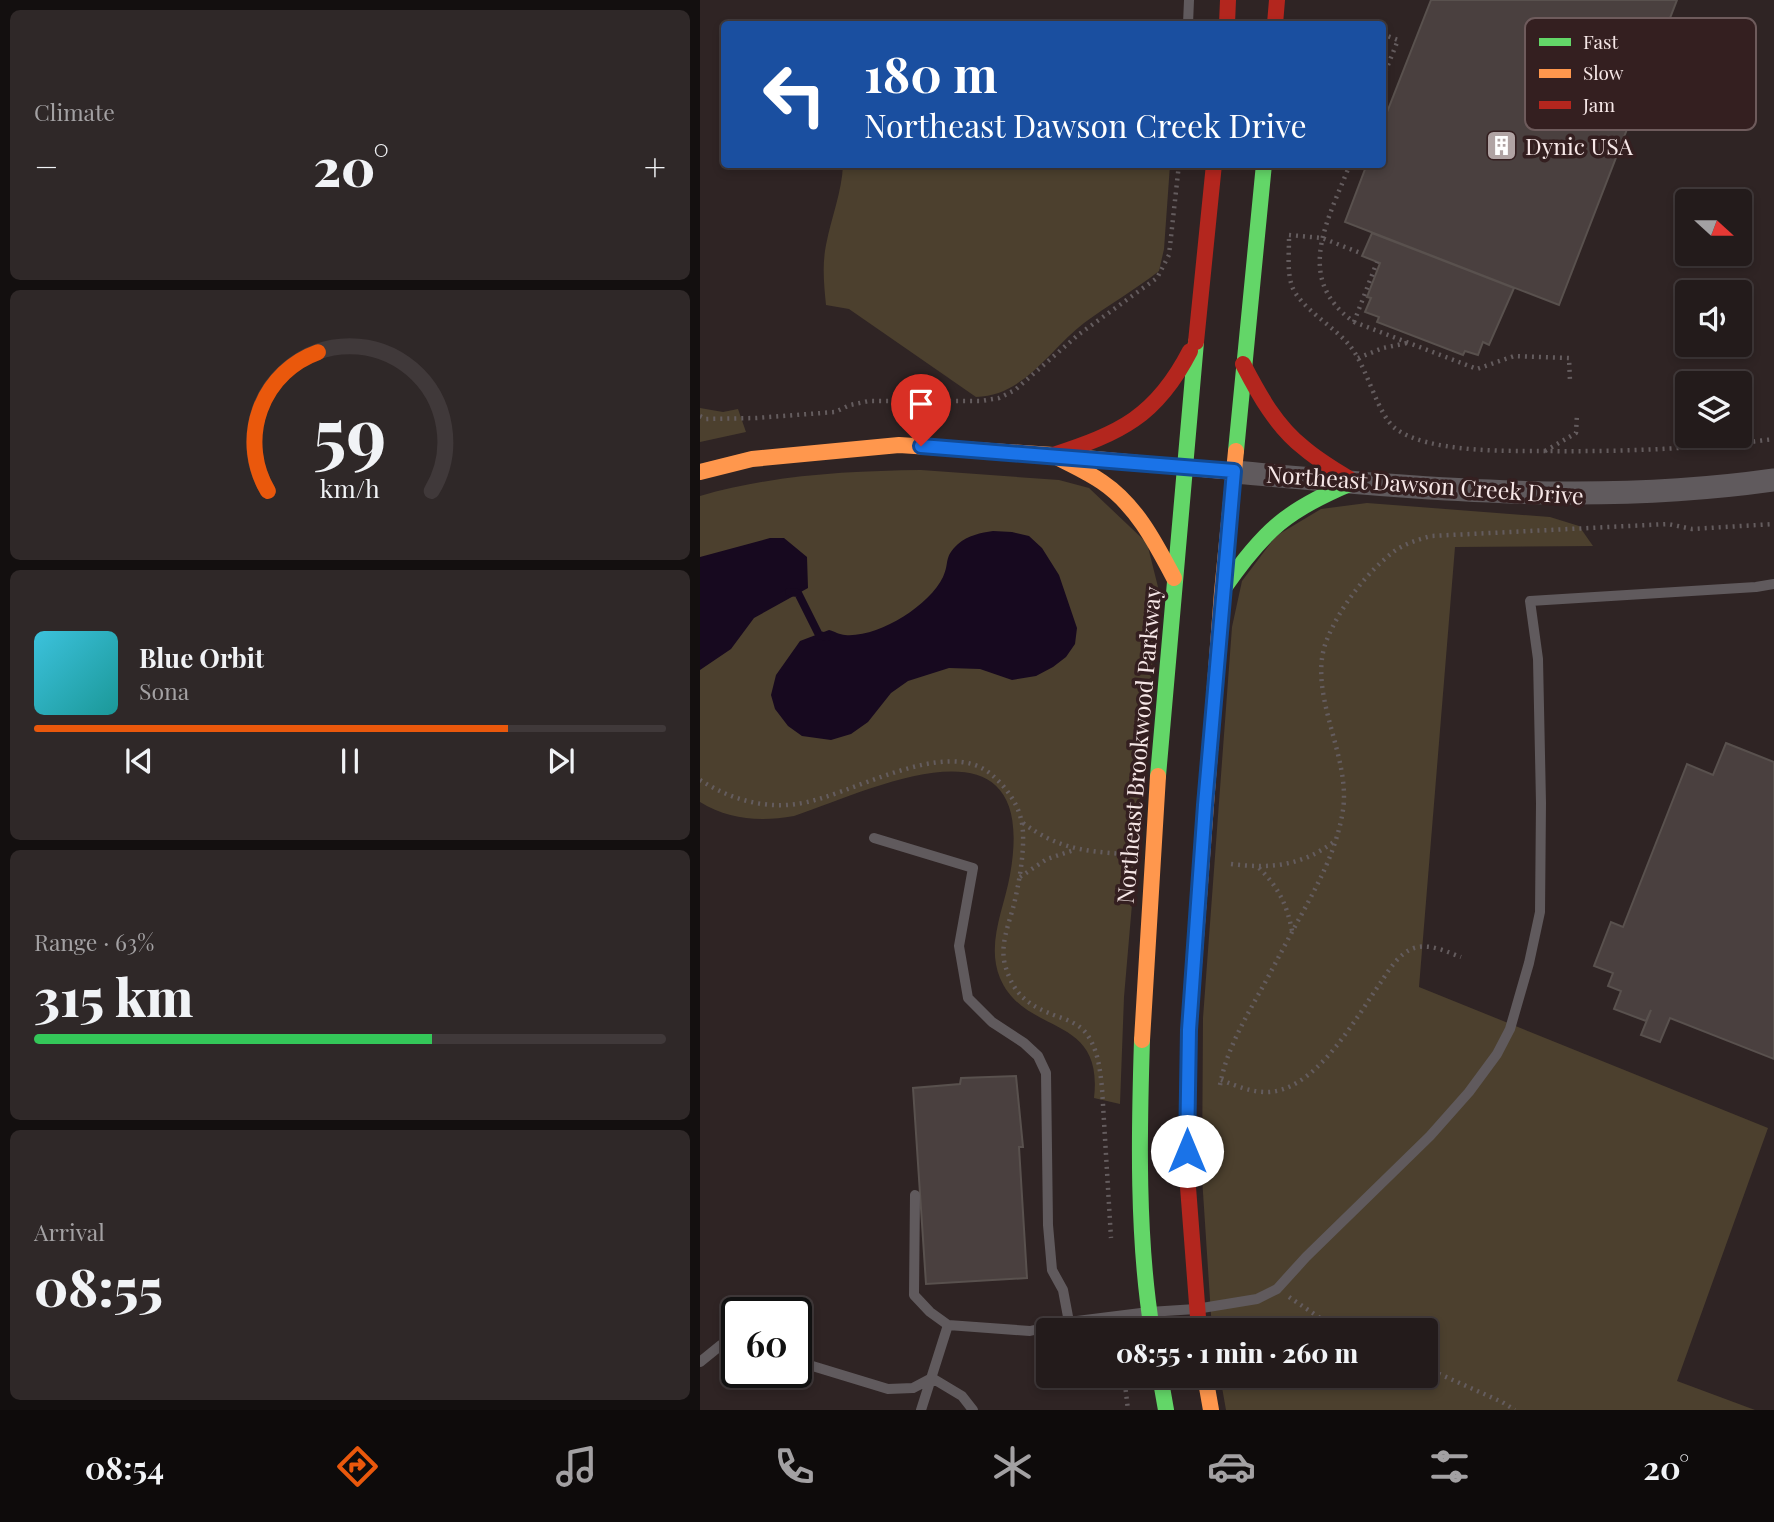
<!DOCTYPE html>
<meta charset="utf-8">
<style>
body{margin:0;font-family:"Playfair Display",serif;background:#2f2828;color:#f1f3f6;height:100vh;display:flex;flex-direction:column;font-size:26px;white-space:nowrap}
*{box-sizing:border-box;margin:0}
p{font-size:23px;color:#a3a1a3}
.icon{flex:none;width:38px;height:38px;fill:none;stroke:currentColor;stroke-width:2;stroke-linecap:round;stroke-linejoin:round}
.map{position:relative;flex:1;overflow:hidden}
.side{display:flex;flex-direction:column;gap:10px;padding:10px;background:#130f0f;width:700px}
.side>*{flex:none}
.guide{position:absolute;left:21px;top:21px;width:665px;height:147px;border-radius:7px;box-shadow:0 4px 10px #0003,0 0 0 2px #40393a;background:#1a4fa0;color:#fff;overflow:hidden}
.needle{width:46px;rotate:111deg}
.buttons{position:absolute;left:975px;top:189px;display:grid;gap:14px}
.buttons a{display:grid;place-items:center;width:77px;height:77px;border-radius:7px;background:#231b1b;box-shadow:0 4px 10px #0003,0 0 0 2px #40393a;font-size:35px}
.speed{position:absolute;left:21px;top:1297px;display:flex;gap:14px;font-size:35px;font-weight:700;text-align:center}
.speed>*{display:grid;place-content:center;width:91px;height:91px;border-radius:50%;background:#231b1b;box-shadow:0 4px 10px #0003,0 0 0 2px #40393a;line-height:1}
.speed .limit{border:4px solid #111;border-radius:10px;background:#fff;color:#111}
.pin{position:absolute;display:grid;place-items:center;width:60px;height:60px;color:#fff;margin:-72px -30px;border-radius:50% 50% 50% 0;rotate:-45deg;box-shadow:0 0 7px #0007}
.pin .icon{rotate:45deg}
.me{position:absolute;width:77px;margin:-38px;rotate:0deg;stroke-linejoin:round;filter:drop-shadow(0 0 5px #0008)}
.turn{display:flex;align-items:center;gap:24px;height:147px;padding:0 28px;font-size:32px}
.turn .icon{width:91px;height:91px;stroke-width:2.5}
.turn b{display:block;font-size:49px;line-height:60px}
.big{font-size:52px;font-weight:800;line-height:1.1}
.side .tile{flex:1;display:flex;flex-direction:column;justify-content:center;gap:10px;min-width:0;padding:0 24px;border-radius:10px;background:#2f2828}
.side .dial{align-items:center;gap:0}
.dial svg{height:182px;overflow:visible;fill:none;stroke:#40393a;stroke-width:7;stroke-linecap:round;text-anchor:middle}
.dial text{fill:#f1f3f6;stroke:none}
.song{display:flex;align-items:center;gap:21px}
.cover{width:84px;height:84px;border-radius:10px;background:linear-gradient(135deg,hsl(190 70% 55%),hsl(180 70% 35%))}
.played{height:7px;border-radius:4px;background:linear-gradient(90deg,#ea580c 75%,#40393a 75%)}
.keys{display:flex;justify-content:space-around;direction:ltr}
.heat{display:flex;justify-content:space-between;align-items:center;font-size:38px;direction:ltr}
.charge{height:10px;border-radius:5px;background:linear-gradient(90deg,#34c759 63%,#40393a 0)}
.trip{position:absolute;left:336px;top:1318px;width:402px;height:70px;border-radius:7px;background:#231b1b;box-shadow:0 4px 10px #0003,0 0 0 2px #40393a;font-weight:800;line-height:70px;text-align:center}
.tab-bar{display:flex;height:112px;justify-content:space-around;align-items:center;background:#0e0b0b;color:#a3a1a3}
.tab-bar .icon{width:49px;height:49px}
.tab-bar .current{color:#ea580c}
.tab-bar b{font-size:32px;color:#f1f3f6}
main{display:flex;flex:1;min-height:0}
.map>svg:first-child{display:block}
.green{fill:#4c402e}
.water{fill:#17091f}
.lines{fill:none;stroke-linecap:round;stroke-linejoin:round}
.stream{stroke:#17091f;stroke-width:8}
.building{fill:#4a403f;stroke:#59514e;stroke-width:2}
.path{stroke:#645c5e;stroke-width:4.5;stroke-dasharray:2 5;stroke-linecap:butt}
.lane{stroke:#605a5d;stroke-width:10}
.street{stroke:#605a5d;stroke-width:23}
.fast{stroke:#63d668;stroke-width:16}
.slow{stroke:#ff974d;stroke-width:16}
.jam{stroke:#b3261e;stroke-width:16}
.route-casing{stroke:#114b97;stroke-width:18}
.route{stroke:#1a73e8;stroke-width:12}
.labels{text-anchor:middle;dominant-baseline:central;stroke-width:7;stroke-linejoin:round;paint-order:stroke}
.poi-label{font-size:23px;fill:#f6e7e7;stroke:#341f20;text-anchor:start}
.street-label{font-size:23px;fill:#f6e7e7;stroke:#341f20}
.key{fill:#341f20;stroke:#6e5b5c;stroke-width:2}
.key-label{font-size:19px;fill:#f6e7e7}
</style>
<main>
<section class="side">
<div class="tile"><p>Climate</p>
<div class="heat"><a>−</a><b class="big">20°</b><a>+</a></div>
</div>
<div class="tile dial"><svg viewBox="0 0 100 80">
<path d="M14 69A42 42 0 1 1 86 69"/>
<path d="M14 69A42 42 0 0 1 36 8" stroke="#ea580c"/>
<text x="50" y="56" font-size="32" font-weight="700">59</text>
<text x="50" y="72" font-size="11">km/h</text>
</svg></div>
<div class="tile">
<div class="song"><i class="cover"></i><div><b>Blue Orbit</b><p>Sona</p></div></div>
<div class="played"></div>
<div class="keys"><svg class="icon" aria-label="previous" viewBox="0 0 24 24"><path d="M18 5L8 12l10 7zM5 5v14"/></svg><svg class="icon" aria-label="pause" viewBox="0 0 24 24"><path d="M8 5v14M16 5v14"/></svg><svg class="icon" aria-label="next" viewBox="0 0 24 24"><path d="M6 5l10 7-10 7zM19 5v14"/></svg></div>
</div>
<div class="tile"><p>Range · 63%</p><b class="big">315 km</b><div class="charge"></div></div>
<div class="tile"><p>Arrival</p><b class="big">08:55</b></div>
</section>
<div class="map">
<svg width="1074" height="1410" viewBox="0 0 1074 1410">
<rect width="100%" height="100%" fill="#2f2424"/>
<path class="green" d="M143,165h327l-6,84 -5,22c-24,19 -51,34 -75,52 -35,27 -60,73 -108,74l-127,-88 -23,-4c-2,-20 -4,-40 0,-60 5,-27 16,-53 17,-80z
M0,408l23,4 15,-3 8,23 -46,10z
M221,470l138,10 30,8 58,55 12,48 -35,406 -4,107 -26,-6c10,-86 -69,-61 -94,-120 -14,-34 4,-69 10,-103 30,-168 -132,-88 -216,-59 -33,6 -65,4 -94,-14v-306c72,-21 147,-25 221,-26z
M667,503l183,14 29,9 14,20 -138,1 -36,440 349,141 -91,253 78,29h-529l-6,-34h206v-46h-214l-10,-153 1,-159 29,-391 10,-46 34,-45 45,-27z"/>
<path class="water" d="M293,531l19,1 17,4 13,12 17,27 18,53 -2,16 -9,13 -13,10 -17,9 -24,4 -32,-11 -31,-1 -41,13 -17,12 -23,29 -17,12 -20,6 -29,-4 -14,-10 -13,-17 -4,-14 5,-20 24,-34 29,-11c5,1 11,5 16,5 33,3 84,-29 98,-58 7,-15 0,-19 15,-33 10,-9 23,-11 35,-13z
M70,538h14l23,19 1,31 -54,30 -23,31 -31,21v-113z"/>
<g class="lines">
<path class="stream" d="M89,592l9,1 21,42 8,2"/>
</g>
<path class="building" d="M731,0h246l-118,305 -214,-83 22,-58h15v-39z
M672,233l142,55 -25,57 -6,-3 -5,13 -13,-4 -2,4 -86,-33 2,-5 -14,-5 6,-14 -4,-1 13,-34 -18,-7z
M1026,743l48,19v297l-104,-41 -10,24 -19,-7 10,-25 -5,11 -32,-12 7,-18 -13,-5 5,-13 -19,-7 17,-44 12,5 64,-163 26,11z
M316,1076l7,71h-4l8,131 -101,6 -13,-196 47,-4 1,-6z"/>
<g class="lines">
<path class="path" d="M682,34l16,6 -16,40
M650,164c-21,55 -58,114 4,158l123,47 37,-13 55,2 1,23
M589,235l33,3 41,16
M589,239c0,15 -2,33 3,47 7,21 43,41 58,60 18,22 27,69 46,83 32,23 106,22 145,22 78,1 156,-2 233,-12
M654,322l23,-60
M658,358l25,-10 24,-5
M0,416l6,3 50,-1 79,-6 15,-7 19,-4h112l18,-3 16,-8 63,-55 79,-57 12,-23 10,-91
M845,451l31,-18 1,-19
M0,780c28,18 62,29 96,24 52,-6 150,-70 196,-29 13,11 25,27 29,44 6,22 -2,66 -8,89 -5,18 -13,38 -8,57 9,31 24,41 54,52 9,3 21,8 27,16 12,16 14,36 16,55l9,150
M323,823c34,25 59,28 100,31
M531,864c40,5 71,2 104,-23
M559,868c19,19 28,36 33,63
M320,877l27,-18 27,-9
M521,1080c13,5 27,11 42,12 51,3 92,-73 118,-110 8,-12 18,-29 33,-34 16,-5 33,4 47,9
M520,1085c6,-32 21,-59 37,-88 12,-21 23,-43 35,-65 21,-39 44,-77 51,-122 8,-54 -36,-116 -17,-168 12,-32 39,-68 66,-89 11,-9 25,-13 39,-17l237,-12 24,5 82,-5
M589,1297l49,33
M726,1368l76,34 13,8
M424,1376l4,34"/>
<path class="lane" d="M488,24l1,-24
M174,838l99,30 -14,78 9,52 24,24 32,21 14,13 8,17 2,152 4,45 11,20 6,32
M215,1195l-1,100 16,17 18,13 82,6 39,-9 80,-10 47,-3 61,-10 20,-10 29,-32 124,-121 39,-44 28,-38 13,-25 19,-66 11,-51 1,-109 -3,-144 -8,-58 226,-14 18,-3
M96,1361l92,28 25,-1 19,-10
M0,1362l21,-17h16
M232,1378l30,18 11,14
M221,1410l27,-85"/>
<path class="street" d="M534,472c182,16 358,34 540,8"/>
<path class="fast" d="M536,451l28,-287
M524,588c40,-58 64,-79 130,-106
M458,776l38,-434
M442,1040c-3,93 -5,198 10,290
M460,1376l6,34"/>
<path class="slow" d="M353,455c16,9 33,16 49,27 34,23 53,60 72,96
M0,472l52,-13 147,-14 154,10 181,17
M494,964l28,-372 14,-141
M442,1040l16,-264
M505,1376l6,34"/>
<path class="jam" d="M527,24l1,-24
M575,24l2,-24
M496,342l18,-178
M543,364c16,31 33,62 61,84 15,13 33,23 50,34
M353,455c67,-22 103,-38 137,-104
M494,964l-5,66 -2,144 12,156"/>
</g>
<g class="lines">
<defs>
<path id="route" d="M221,446l313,25 -29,334 -16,225 -2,121"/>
</defs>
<use href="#route" class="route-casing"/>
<use href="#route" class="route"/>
</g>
<defs>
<symbol id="building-square" viewBox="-11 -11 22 22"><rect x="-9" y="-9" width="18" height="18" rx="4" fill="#b0a3a3" stroke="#341f20"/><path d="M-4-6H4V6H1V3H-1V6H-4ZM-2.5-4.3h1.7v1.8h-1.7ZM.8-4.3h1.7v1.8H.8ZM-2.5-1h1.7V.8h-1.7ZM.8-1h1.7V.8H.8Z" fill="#fff"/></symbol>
</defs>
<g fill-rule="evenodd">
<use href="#building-square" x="784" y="128" width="35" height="35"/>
</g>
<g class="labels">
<g class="poi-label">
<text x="825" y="145">Dynic USA</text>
</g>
<g class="street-label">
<text transform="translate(725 484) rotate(4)">Northeast Dawson Creek Drive</text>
<text transform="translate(438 745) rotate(-85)">Northeast Brookwood Parkway</text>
</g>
</g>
<rect x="825" y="18" width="231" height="112" rx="10" class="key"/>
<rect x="839" y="38" width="32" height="8" fill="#63d668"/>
<rect x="839" y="69" width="32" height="9" fill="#ff974d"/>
<rect x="839" y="101" width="32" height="8" fill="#b3261e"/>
<g class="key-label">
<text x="883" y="49">Fast</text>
<text x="883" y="80">Slow</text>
<text x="883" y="112">Jam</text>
</g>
</svg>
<div class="buttons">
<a><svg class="needle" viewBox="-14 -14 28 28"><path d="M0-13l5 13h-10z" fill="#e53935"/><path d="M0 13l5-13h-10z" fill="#a3a1a3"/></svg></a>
<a><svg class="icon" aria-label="sound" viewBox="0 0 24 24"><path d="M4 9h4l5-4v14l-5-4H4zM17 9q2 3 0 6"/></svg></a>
<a><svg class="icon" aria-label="layers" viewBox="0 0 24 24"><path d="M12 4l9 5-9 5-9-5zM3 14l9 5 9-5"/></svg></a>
</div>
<div class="speed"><div class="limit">60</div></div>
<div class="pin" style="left:221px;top:446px;background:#d93025"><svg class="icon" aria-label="arrive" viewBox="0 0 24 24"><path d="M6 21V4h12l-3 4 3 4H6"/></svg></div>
<svg class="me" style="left:487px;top:1151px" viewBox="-20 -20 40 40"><circle r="19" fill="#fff"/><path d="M0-13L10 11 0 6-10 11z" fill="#1a73e8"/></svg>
<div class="trip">08:55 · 1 min · 260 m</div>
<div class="guide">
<div class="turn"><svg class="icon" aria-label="left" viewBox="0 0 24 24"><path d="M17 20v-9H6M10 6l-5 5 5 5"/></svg><div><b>180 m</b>Northeast Dawson Creek Drive</div></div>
</div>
</div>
</main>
<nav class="tab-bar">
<b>08:54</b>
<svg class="icon current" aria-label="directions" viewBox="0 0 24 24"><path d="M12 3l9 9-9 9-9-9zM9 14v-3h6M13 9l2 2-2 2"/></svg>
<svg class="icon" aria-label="music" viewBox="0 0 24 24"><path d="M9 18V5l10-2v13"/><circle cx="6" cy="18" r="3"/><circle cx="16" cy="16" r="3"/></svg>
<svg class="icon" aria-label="phone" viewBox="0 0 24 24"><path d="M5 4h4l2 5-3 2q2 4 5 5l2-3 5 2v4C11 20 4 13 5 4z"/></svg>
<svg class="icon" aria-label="climate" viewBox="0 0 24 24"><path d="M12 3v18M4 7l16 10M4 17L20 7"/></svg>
<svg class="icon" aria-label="car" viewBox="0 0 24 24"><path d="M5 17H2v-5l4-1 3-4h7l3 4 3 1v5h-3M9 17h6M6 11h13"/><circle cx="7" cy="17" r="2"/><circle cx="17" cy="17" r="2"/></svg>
<svg class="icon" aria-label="filters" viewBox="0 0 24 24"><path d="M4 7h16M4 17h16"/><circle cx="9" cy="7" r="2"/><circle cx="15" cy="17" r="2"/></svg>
<b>20°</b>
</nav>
